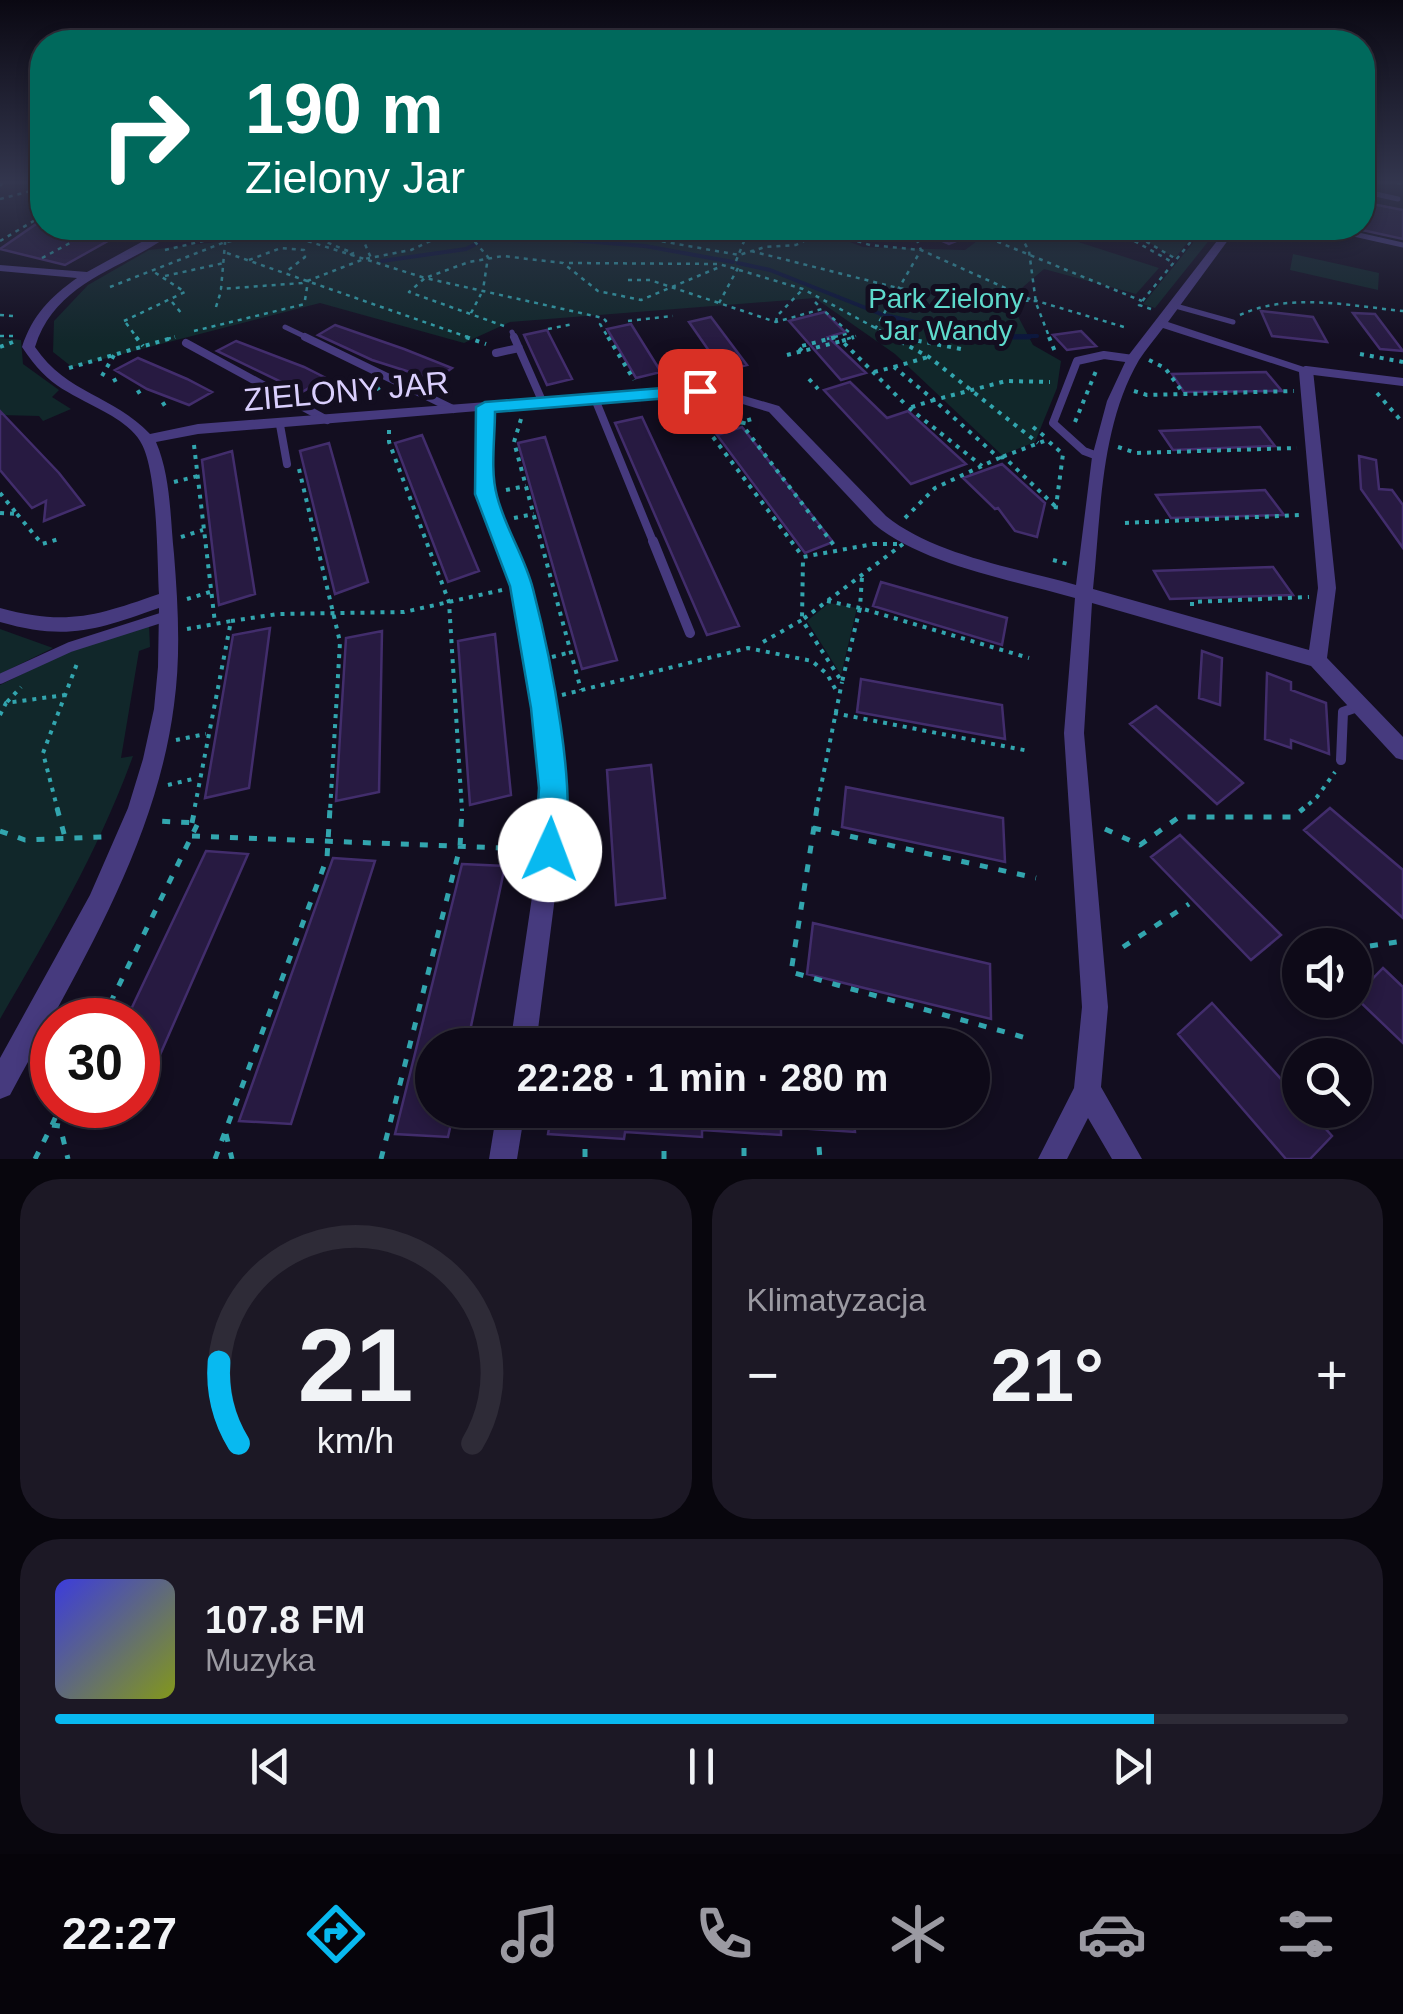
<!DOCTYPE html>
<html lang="pl">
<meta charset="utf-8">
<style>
body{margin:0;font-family:Arial,sans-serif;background:#1c1825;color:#f1f3f6;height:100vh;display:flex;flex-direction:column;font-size:38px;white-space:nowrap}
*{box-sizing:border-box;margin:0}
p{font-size:32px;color:#9b9aa2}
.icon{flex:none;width:55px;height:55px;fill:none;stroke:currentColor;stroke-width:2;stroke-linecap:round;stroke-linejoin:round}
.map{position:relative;height:1159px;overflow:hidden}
.sheet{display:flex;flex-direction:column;gap:20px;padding:20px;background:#08060d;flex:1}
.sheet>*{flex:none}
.hud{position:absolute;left:30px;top:30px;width:1345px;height:210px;border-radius:40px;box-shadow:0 5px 15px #0003,0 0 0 2px #2e2b37;background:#00695c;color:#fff;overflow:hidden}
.tools{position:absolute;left:1282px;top:928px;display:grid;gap:20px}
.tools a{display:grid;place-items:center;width:90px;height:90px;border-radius:50%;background:#0e0a18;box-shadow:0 5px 15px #0003,0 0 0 2px #2e2b37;font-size:50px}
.speed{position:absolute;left:30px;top:998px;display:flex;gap:20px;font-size:50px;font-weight:700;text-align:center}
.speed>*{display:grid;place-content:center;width:130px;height:130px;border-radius:50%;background:#0e0a18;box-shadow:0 5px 15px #0003,0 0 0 2px #2e2b37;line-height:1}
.speed .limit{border:15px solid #d22;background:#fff;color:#111}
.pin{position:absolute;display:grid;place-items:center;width:85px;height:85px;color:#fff;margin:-42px;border-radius:20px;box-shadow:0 5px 15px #0006}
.me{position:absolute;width:110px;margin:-55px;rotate:2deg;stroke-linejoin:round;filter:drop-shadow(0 0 8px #0008)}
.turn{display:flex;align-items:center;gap:35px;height:210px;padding:0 50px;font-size:45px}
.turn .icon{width:130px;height:130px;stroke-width:2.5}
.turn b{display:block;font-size:70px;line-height:85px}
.big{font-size:75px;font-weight:700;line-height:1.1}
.sheet .card{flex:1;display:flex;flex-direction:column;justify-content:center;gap:15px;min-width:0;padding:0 35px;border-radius:40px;background:#1c1825}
.sheet .dial{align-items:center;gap:0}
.dial svg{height:260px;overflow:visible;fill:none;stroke:#2e2b37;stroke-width:7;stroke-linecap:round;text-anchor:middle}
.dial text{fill:#f1f3f6;stroke:none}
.song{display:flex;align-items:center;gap:30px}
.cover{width:120px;height:120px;border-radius:15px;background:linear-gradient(135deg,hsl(240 70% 55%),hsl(70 70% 35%))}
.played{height:10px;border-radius:5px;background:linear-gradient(90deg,#08b9f0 85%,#2e2b37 85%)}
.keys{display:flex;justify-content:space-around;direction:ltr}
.heat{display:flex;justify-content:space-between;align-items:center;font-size:55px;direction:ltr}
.sheet .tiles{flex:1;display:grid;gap:20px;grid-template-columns:1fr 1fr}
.card:last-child{grid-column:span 2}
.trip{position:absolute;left:415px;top:1028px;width:575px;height:100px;border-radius:50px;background:#0e0a18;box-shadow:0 5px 15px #0003,0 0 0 2px #2e2b37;font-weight:700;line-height:100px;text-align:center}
.tabs{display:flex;height:160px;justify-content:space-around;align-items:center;background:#06040a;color:#9b9aa2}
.tabs .icon{width:70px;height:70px}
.tabs .current{color:#08b9f0}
.tabs b{font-size:45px;color:#f1f3f6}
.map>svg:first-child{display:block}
.green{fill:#11272a}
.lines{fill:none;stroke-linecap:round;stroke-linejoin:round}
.stream-far1{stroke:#0b163c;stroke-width:4}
.stream{stroke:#0b163c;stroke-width:5}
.building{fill:#271a41;stroke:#422d6c;stroke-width:2.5}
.path-far2{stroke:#32a5ae;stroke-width:2.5;stroke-dasharray:4 5;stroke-linecap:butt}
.path-far1{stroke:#32a5ae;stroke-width:4;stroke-dasharray:4 6;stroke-linecap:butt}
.path{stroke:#32a5ae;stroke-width:5;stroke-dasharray:8 11;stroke-linecap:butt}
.lane-far2{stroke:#463a7e;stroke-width:5}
.lane-far1{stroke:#463a7e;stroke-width:8}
.lane{stroke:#463a7e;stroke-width:10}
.street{fill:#463a7e;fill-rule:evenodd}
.route{fill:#08b9f0;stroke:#05789c;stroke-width:2.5}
.labels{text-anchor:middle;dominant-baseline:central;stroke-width:10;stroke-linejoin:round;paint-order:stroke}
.far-park-label{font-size:28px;fill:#5edacc;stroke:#130e20}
.street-label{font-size:32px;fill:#dacffd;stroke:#130e20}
</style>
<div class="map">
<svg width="1403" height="1159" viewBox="0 0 1403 1159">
<rect width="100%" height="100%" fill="#130e20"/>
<path class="green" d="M333,228h480l50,19 102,3 23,-17 -3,-5h50l124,40 -23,26 -92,-25 -35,30 24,46 28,16 -4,27 -22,54 -33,13 -107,-101 -80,-56 -305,24 -46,21 -144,-40 -248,64 -19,-15 1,-31 34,-36 61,-35z
M1132,228h67l-24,30 -44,-26z
M1205,228h14l-64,80 -12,-4z
M1293,254l86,19 -1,17 -88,-20z
M0,338l21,2 2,24 36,26 -7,7 19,12 -28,12 -4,-5 -39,-1z
M829,603l28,5 -16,67 -34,-54z
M149,625l1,22 -11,4 -18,107 12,-2c-34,94 -83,177 -133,263v-334l65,-32z
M0,629l53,19 -53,26z"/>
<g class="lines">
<path class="stream-far1" d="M479,228l17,6 149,12 88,16
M382,261l84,-12 12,-6
M738,263l32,7 111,44
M885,315l94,22 58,-1"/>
<path class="stream" d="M983,337h46"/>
</g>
<path class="building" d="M1362,202l41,8v29l-41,-9z
M42,220v8h89l-66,37 -65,-16z
M913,228h39l17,8 -20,8z
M1261,311l52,6 14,25 -55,-6z
M825,312l20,20 -17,5 38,36 -25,7 -52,-59z
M1353,313l22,1 28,37 -23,-2z
M711,317l36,48 -24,6 -34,-49z
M631,324l30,48 -25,6 -29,-49z
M335,325l69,24 48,19 -17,12 -63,-20 -54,-25z
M547,330l25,49 -25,6 -23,-50z
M1081,331l15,15 -29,4 -14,-15z
M236,341l68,26 22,11 -24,14 -85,-41z
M138,358l49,21 25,13 -23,13 -42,-16 -32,-19z
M1266,372l16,19 -98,1 -12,-18z
M850,382l37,36 21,-7 58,53 -55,20 -87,-94z
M0,411l59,62 25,32 -40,16 2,-20 -14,7 -32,-38z
M642,417l97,209 -32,9 -92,-212z
M742,427l91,115 -28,11 -88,-118z
M1260,427l15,19 -102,4 -13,-19z
M422,435l57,136 -31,11 -53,-139z
M545,437l72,223 -35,9 -64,-226z
M329,443l39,139 -33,12 -35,-143z
M232,451l23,143 -36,11 -17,-145z
M1359,456l17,4 3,29 13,1 11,15v43l-42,-59z
M1002,464l43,39 -8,34 -22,-6 -17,-23 -3,1 -32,-31z
M1265,490l19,25 -113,3 -15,-23z
M1273,567l20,28 -123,4 -16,-28z
M881,582l126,36 -5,27 -129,-39z
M270,628l-21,160 -44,10 28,-163z
M382,631l-3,161 -43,9 10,-163z
M495,634l16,161 -41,10 -12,-164z
M1202,651l20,7 -2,47 -21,-7z
M1267,673l24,9v8l35,13 3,51 -38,-14v8l-26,-9z
M861,679l141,26 3,34 -148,-27z
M1156,706l87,77 -26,21 -87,-80z
M651,765l14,133 -49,7 -9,-135z
M846,787l157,31 2,44 -163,-35z
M1330,808l73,62v48l-99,-88z
M1180,835l101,100 -30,25 -100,-103z
M206,851l42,3 -110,251v-85h-12z
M333,858l42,3 -84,263 -52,-3z
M462,864l43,2 -38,179h-35v65h22l-6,27 -53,-3z
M813,923l177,41 1,55 -184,-45z
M1383,968l20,19v56l-48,-46z
M1212,1003l88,97v10h9l23,26 -22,23h-24l-108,-125z
M552,1110h301l2,22 -74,-5v8l-79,-5v7l-77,-5 -1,7 -76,-5z"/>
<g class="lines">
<path class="path-far2" d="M1388,182l15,2
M0,186l3,-4
M0,199l42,-11
M226,228v4l72,-4
M358,228l13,30
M463,228l25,29 -5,33
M498,228l146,12
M619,228l30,11 90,16 26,-8 31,-2 33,-17
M926,228l5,2
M964,228l178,73
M1016,228l13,23 7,52 14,36
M1111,228l63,35
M1123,228l53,31
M190,229l13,-1
M823,231l47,14 51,5 111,50
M226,232l-5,57 81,-6 62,-24 47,-9 47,-22
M997,240l40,-2 39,-10
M0,241l42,-25
M165,250l59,-14
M751,251l147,37 92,12 47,1 87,26
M227,253l246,86
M350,255l3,-2 -32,-13 37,-7
M42,258l56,-30
M249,260l32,-12 23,2 1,7 -19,15
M736,261l11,-27 -5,-6
M569,263l150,1 84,25 93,50
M165,276l59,-13
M628,280h22l126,42 46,-13 28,24 -23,6
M110,287l115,-45 37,-5 42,3 121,38 44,-16 34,-6 60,7 35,28 43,9 81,-34
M305,300l3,-19
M172,302l10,12
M815,302l4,4
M719,303l19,-35
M216,307l5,-16
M1151,309l-12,-4 63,-77
M471,313l10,-19
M0,315l13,1
M1240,315c49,-23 111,-9 163,-4
M124,321l61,-29 -34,-22
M628,321l45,-5
M776,322l1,-6 26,-27
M126,323l12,16
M504,326l-95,-34 16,-14 178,40 3,3 -6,3 9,15
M548,329l25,-5
M875,329l46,-79 -9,-22
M194,331l111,-27
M889,335l22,4
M0,336h17
M167,339l8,-2
M847,339l9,-3"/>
<path class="path-far1" d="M136,337l7,9
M466,337l20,7
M608,337l26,43
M892,337l37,20 109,86
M898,337l68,13
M1049,337l7,17
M842,341l12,-4
M0,347l13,-5
M802,351l-4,-4 38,-10
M1360,354l43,8
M787,355l55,-14 65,65
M1149,360l16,8 19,26
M894,367l34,-10
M69,368l106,-31
M874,372l20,-5 40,33 72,-19 44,1
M102,376l12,-21
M809,379l9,10
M113,381l8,-4
M1134,391l13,4 147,-4
M137,393l8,-5
M1377,393l26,30
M368,395l12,-8
M162,405l8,-5
M689,405l114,152
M909,408l73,58
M521,419l-7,23 67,248
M744,421l-1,5 93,122
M1075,422l21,-51
M1033,427l15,12
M389,430v12l60,160 13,209
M709,432l43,-13
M194,445l21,178
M1118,447l18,6 161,-5
M299,469l41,173 -10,169
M174,482l24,-6
M506,490l20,-4
M0,493l17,21 -17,-1
M1055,506l-51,-49 -5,1 48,-18 16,14 -8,60
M17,514l25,30 17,-5
M514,518l20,-4
M905,518l30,-30 64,-30 -65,-58 -25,8
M1125,523l176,-8
M181,537l22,-7
M873,544h30l-101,76 1,-63z
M1053,560l15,4
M187,599l23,-7
M827,601l33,7 2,-32
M1192,606v-4l117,-5
M231,621l47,-7 126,-2 98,-22
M187,629l44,-8 -37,190
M763,642l39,-22 40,62 18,-74 169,50
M552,657l19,-5
M562,695l186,-47 64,13 15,13 11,20
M7,702l14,-15
M834,713l195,38
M0,715l6,-12 59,-8
M176,740l30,-6
M168,785l29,-7
M58,811l-15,-58 35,-92
M816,811l26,-129
M1301,811l16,-14 18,-25"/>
<path class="path" d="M57,808l9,33
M817,808l-26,164 239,67
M192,823l3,-15
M813,828l223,50
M1105,829l35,16 39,-28h114l11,-9
M0,831l25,9 78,-3
M192,836l338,13
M573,839l26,-1
M1370,946l33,-5
M1123,947l66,-43
M102,1020l96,-197 -42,-2
M52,1125l9,-20
M226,1134l6,25
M819,1147l1,12
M744,1148v11
M585,1149v10
M664,1151v8
M35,1159l17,-34 8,1 8,33
M215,1159l112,-301 3,-50
M381,1159l79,-312 2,-39"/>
<path class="lane-far2" d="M1362,191l36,8
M1327,228l76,17
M1172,305l61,17
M285,327l25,12
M512,332l3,7"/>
<path class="lane-far1" d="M305,337l148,72
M514,337l29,66
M186,343l141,77
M496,353l23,-5
M1306,370l97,12
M595,399l59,145
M280,425l7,39
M1100,457l-16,-6 -31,-28 24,-62 27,-6 29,4"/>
<path class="lane" d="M653,541l37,92
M0,679l70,-32 97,-31
M1341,760l2,-48 17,-6"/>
<path class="street" d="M167,228h12c-50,41 -122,49 -144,119 32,47 78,48 115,87l48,-10 485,-37 34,1 62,18 107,110c48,39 130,52 190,69l16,-128 15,-56 21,-45 99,-128h10l-69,94 145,48 23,218 -9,70 76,79v23l-7,-2 -85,-92 -219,-63 -8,130 24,274 -7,80 41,72h-30l-24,-41 -21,41h-29l36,-71 8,-81 -18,-274 11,-135c-62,-18 -152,-33 -201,-74l-105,-112 -53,-16 -33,-1 -191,15 2,84 36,92 23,122 11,80 -3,62 -25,195h-26l29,-195 3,-62 -9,-80 -21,-122 -34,-92v-83l-280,23 -42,8c15,35 14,75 18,112 4,50 7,101 0,151 -18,141 -98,267 -164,390l-10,4v-41l90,-163 38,-87 15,-49 11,-50 4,-42 1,-59c-63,22 -92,33 -159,14v-14c66,18 96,8 159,-14 -2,-34 -1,-125 -19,-153 -6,-10 -18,-19 -28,-25 -41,-24 -62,-26 -90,-69 10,-31 28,-50 55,-69l-77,-7v-6l87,7zM1163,328l136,44 19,216 -9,62 -216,-61c8,-75 7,-162 46,-229 7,-11 16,-21 24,-32z
M497,1110h28l-8,49h-28z"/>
</g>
<linearGradient id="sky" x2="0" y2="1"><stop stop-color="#0a0812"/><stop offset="0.53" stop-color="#33364e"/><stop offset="1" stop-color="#33364e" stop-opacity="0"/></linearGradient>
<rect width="1403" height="344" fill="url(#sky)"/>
<path class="route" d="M700,385l6,2v8l-211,17c0,26 -5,59 2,84 8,32 28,61 36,93 15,58 50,217 27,271l-10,4 -10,-4 -5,-10 4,-62 -8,-80 -21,-122 -35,-92 1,-87 9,-5z"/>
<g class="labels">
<g class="far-park-label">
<text x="946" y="298">Park Zielony<tspan x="946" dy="32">Jar Wandy</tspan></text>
</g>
<g class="street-label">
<text transform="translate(346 391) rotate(-5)">ZIELONY JAR</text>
</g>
</g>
</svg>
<div class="tools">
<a><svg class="icon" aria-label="sound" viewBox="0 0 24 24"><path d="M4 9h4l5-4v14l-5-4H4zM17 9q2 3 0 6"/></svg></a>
<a><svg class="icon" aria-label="search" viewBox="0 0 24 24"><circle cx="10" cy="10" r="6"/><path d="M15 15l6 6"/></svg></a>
</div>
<div class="speed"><div class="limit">30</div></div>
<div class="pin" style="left:700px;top:391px;background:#d93025"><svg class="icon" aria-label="arrive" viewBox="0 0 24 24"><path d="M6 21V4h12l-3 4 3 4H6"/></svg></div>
<svg class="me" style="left:550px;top:850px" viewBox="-20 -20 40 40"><circle r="19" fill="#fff"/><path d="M0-13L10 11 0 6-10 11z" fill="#08b9f0"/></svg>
<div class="trip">22:28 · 1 min · 280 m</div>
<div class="hud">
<div class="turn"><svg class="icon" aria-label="right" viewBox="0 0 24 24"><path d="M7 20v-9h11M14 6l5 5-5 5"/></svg><div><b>190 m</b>Zielony Jar</div></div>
</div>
</div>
<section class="sheet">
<div class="tiles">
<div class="card dial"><svg viewBox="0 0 100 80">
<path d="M14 69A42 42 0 1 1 86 69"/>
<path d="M14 69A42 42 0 0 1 8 44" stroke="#08b9f0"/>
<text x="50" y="56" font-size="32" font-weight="700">21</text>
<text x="50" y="72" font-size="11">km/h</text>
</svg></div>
<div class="card"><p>Klimatyzacja</p>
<div class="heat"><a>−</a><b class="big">21°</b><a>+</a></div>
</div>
<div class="card">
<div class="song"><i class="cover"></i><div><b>107.8 FM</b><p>Muzyka</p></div></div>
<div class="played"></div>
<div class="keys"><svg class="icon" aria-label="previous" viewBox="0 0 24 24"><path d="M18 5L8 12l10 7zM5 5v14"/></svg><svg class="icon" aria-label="pause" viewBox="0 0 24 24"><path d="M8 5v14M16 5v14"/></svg><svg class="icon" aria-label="next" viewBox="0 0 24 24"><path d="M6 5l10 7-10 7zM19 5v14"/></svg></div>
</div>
</div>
</section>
<nav class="tabs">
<b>22:27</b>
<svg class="icon current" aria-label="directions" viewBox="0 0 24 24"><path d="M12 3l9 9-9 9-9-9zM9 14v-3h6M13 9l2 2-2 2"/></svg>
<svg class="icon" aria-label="music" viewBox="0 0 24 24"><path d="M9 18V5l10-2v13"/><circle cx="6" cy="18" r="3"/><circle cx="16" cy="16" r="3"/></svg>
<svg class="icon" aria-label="phone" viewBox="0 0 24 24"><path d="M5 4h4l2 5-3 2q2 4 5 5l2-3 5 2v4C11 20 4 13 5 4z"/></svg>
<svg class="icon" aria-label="climate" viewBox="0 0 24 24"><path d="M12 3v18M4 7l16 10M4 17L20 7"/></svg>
<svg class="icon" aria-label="car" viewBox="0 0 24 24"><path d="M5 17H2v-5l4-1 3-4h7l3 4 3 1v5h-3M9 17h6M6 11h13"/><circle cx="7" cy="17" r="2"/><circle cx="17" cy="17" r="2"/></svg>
<svg class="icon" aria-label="filters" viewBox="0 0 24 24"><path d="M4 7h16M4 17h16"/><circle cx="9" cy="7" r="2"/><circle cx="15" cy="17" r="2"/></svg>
</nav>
